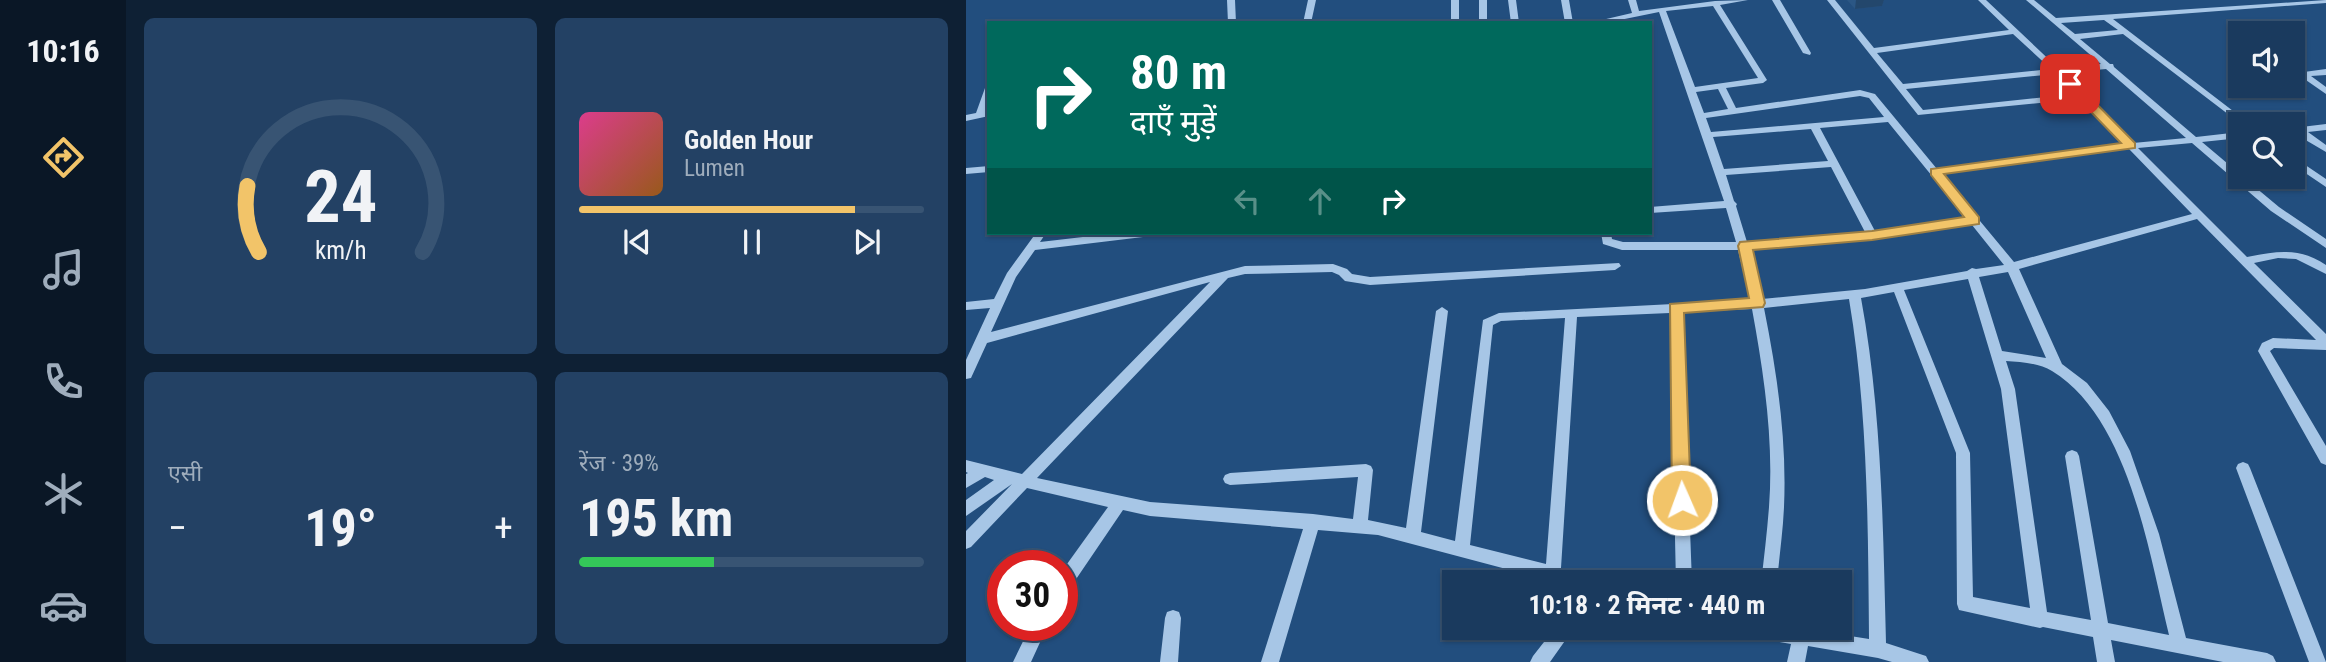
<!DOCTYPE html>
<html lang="hi">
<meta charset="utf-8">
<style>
body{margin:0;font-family:"Roboto Condensed","Noto Sans Devanagari",sans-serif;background:#234164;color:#f1f3f6;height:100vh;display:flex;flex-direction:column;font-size:26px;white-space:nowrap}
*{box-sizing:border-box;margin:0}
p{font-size:23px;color:#9fadbc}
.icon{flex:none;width:38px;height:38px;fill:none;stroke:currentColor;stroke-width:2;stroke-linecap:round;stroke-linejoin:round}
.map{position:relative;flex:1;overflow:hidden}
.drawer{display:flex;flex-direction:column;gap:18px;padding:18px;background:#0e2034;width:840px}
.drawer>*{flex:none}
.top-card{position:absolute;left:21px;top:21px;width:665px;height:214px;border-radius:0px;box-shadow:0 2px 5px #0004,0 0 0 2px #385473;background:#00695c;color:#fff;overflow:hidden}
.controls{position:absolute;left:1262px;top:21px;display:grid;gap:14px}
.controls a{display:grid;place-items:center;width:77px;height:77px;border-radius:0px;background:#1a3a5e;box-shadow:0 2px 5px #0004,0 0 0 2px #385473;font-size:35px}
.speed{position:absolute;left:21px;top:550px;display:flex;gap:14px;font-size:35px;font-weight:700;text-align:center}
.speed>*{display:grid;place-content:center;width:91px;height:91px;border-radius:50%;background:#1a3a5e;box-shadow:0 2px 5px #0004,0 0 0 2px #385473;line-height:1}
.speed .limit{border:10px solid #d22;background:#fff;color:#111}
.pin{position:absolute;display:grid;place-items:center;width:60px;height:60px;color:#fff;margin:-30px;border-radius:14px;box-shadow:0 4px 10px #0006}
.me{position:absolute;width:77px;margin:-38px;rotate:358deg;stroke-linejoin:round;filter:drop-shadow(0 0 5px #0008)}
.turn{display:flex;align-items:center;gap:24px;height:147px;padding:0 28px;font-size:32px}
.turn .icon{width:91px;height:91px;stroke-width:2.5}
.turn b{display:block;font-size:49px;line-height:60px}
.lanes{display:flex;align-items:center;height:66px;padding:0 28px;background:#0003;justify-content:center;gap:35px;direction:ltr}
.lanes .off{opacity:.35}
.big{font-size:52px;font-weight:700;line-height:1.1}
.drawer .card{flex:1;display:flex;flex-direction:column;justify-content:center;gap:10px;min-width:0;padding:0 24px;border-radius:10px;background:#234164}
.drawer .dial{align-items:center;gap:0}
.dial svg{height:182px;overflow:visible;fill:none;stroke:#385473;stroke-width:7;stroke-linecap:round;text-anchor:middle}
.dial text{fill:#f1f3f6;stroke:none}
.song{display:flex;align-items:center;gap:21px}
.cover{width:84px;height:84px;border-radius:10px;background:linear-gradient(135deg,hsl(330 70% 55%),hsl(30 70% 35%))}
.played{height:7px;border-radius:4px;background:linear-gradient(90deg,#f2c469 80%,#385473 80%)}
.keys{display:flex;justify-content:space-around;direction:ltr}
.heat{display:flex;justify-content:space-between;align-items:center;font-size:38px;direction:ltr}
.charge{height:10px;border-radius:5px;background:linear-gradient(90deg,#34c759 39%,#385473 0)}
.drawer .tiles{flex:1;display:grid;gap:18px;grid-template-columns:repeat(2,1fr)}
.trip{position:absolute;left:476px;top:570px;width:410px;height:70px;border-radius:0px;background:#1a3a5e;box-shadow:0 2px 5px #0004,0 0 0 2px #385473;font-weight:700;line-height:70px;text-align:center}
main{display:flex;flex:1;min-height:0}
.dock{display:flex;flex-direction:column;width:126px;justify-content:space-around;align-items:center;background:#0a1726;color:#9fadbc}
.dock .icon{width:49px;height:49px}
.dock .current{color:#f2c469}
.dock b{font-size:32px;color:#f1f3f6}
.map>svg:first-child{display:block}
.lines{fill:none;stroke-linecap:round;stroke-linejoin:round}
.minor{fill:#a7c6e6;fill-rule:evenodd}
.wall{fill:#2b5785}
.shaded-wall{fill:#23476c}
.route{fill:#f2c469;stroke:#9d7f44;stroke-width:2}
</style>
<main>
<nav class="dock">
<b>10:16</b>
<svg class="icon current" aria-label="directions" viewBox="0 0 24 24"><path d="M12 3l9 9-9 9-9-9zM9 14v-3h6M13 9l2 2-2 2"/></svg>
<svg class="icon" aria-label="music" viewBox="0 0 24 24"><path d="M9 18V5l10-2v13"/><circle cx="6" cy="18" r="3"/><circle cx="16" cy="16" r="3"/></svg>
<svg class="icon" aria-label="phone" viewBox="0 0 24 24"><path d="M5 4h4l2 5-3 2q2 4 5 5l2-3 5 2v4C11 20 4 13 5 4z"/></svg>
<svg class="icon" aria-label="climate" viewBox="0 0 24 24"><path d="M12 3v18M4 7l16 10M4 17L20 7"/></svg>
<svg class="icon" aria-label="car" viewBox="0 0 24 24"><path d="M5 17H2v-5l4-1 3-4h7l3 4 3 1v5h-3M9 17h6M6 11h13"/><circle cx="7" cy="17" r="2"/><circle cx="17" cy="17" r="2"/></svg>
</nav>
<section class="drawer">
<div class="tiles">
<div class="card dial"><svg viewBox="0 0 100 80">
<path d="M14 69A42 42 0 1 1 86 69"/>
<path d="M14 69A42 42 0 0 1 9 40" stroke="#f2c469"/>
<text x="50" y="56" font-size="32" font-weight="700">24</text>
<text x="50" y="72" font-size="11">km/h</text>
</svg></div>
<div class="card">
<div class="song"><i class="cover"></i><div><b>Golden Hour</b><p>Lumen</p></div></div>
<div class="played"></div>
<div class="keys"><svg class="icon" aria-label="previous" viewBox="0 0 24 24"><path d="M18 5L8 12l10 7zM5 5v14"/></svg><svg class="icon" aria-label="pause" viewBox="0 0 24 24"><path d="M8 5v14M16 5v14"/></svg><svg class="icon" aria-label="next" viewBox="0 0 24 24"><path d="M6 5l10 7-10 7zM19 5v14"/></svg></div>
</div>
<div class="card"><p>एसी</p>
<div class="heat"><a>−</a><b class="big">19°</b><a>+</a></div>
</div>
<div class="card"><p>रेंज · 39%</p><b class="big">195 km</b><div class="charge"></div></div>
</div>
</section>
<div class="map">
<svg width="1360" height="662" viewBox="0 0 1360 662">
<rect width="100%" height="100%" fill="#224e7e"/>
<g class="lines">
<path class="minor" d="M261,0h8l1,23h-8z
M342,0h8l-5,23h-8z
M485,0h8v23h-8z
M513,0h8v23h-8z
M542,0h8l3,23h-8z
M595,0h8l4,23h-8z
M662,0h8l3,11 76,-10 33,-1 -28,5 47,75 -4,3 -37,5 10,20 124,-18 15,4 62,75 187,-25 -44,-45 -162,16 -91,-115h8l39,48 135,-18 -31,-30h8l73,69 42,-5 -75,-64h8l22,18 270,-18v3l-213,16 137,105h-9l-118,-90 -43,5 30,25h3l1,3 82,70 44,-5v6l-38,4 38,32v3h3l36,30 47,32v9l-55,-37 -79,-68 -54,5 109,109c29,-6 53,-10 79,8v9l-30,-15 -18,-1 -24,5 72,71v16l-52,-2 -4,3 56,95v19l-5,-2 -63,-112 4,-8 11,-5 43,2 -119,-121 -178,50 43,95 25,19 22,28 21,40 29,83 27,104 81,15 6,3 3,6h-53l-112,-22 4,22h-18l-4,-25 -50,-10 -3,1 -81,-18 -2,-6 -1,-151 -62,-161 -33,6c21,114 22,229 25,345l40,13 3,6h-37l-14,-4 -70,-12 -3,16h-18l4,-18 -45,-8 -6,-2 -2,-6h62l69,11c-1,-114 -1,-227 -20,-340l-85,9c13,65 23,132 20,199 -1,25 -5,51 -7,76h-16c3,-25 6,-50 8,-76 5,-66 -5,-133 -17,-198l-70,3 10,271h-16l-6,-270 -93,4 -16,251 35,9 2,6h-39l-181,-48 -60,-5 -39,132h-18l42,-133 -153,-13 -27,-6 -55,81 -6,2v-22l46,-64 -81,-19 -56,59 -5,2v-18l46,-47 -46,32v-16l28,-20 -9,-3 -19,11v-14l2,-1 -2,-1v-12l56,14 188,-192 -223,61 -16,35 -5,1v-19l24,-52 -24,2v-8l28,-3 13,-26 29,-40h10l-6,9 77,-9h31l-5,4 -108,13 -19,27 -25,55 254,-66 88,-2 14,5 5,5 18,3 249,-14 2,3 -6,4 -245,15 -25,-4 -6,-6 -7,-3 -87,2 -17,4 -191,200 113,24 163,12 40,5 5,-42 -128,8 -5,-2 -2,-4 2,-4 5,-2 136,-9 5,2 2,4 -5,50 38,8 30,-217 6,-4 6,4 -27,221 34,9 28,-221 16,-7 251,-13 -12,-50h-116l-19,-6 -2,-11h10l1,6 11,3h113l-10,-34 -76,5v-6l74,-6 -65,-189 -54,11h-16l43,-10zM747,6l45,72 -63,9 -29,-76zM1138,20l14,10 -43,4 -14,-11zM1047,34l38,35 -148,15 -26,-31zM1140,69l80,69 -53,5 -69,-70zM1089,74l20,20 -152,16 -17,-21zM752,89l10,20 -24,4 -8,-21zM894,96l9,2 15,19 -173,15 -5,-14zM922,122l79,97 -92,12 -55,-103zM845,129l17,32 -104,8 -11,-32zM1163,149l63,65 -178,48 -73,-88zM865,167l34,65 -118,10 -11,-36 1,-2 -3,-3 -8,-26zM1006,225l32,40 -28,4 -4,-1 -5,3 -102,18 -103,10 -13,-50 123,-10zM1042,272l38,86 -44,-7 -23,-74zM1002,279l33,110 29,219 -57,-11 -3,-144 -66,-163zM599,318l-19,246 -76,-19 23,-220 8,-4zM1040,361c15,1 33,2 46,10 77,47 97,182 117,264l-61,-12 -29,-167 -2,-4 -5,-2 -5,2 -2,4 26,164 -44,-8 -32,-223z
M806,0h8l31,53 -1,2 -7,-2z
M1360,69v6l-15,1 15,11v7l-23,-16 1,-6z
M23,85v17l-3,9 3,-1v6l-23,5v-6l10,-2 9,-25z
M1360,124v6l-18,2 18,13v7l-34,-20 1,-4z
M1326,156l34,23v8l-34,-23z
M23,166v6l-23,2v-6z
M1277,462l5,2 2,4 76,194h-17l-73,-194 2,-4z
M207,610l6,2 2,6 -3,44h-18l5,-44 2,-6z
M65,625h17l-17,37h-18z
M589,628h19l-24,34h-20l3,-6z"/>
</g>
<path class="wall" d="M881,0h37l-2,6 -27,3z"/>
<path class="shaded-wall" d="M890,0h28l-2,6 -27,3z"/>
<path class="route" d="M1100,81h8l61,62v5l-191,26 35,43v7l-107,16 -119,10 12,53 -2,4 -79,6 7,187 -3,6 -6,3 -7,-3 -3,-6 -2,-196 79,-6 -11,-52 2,-4 132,-11 92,-14 -33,-42v-6l190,-26 -55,-57z"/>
</svg>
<div class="controls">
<a><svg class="icon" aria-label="sound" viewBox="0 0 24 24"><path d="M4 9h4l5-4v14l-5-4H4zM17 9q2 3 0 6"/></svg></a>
<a><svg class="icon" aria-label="search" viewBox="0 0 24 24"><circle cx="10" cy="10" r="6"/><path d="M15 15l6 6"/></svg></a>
</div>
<div class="speed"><div class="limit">30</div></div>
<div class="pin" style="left:1104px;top:84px;background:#d93025"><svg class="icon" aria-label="arrive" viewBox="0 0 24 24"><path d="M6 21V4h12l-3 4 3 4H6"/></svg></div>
<svg class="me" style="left:716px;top:500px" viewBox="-20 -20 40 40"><circle r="17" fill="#f2c469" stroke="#fff" stroke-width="3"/><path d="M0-11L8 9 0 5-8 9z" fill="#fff"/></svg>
<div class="trip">10:18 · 2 मिनट · 440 m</div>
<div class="top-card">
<div class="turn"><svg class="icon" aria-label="right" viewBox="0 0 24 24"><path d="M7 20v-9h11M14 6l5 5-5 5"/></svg><div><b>80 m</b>दाएँ मुड़ें</div></div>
<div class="lanes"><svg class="icon off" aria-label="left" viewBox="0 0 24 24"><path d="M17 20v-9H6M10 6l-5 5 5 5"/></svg><svg class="icon off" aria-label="ahead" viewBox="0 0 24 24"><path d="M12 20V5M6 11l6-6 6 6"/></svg><svg class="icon" aria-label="right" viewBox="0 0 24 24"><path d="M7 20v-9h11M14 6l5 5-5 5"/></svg></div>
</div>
</div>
</main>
